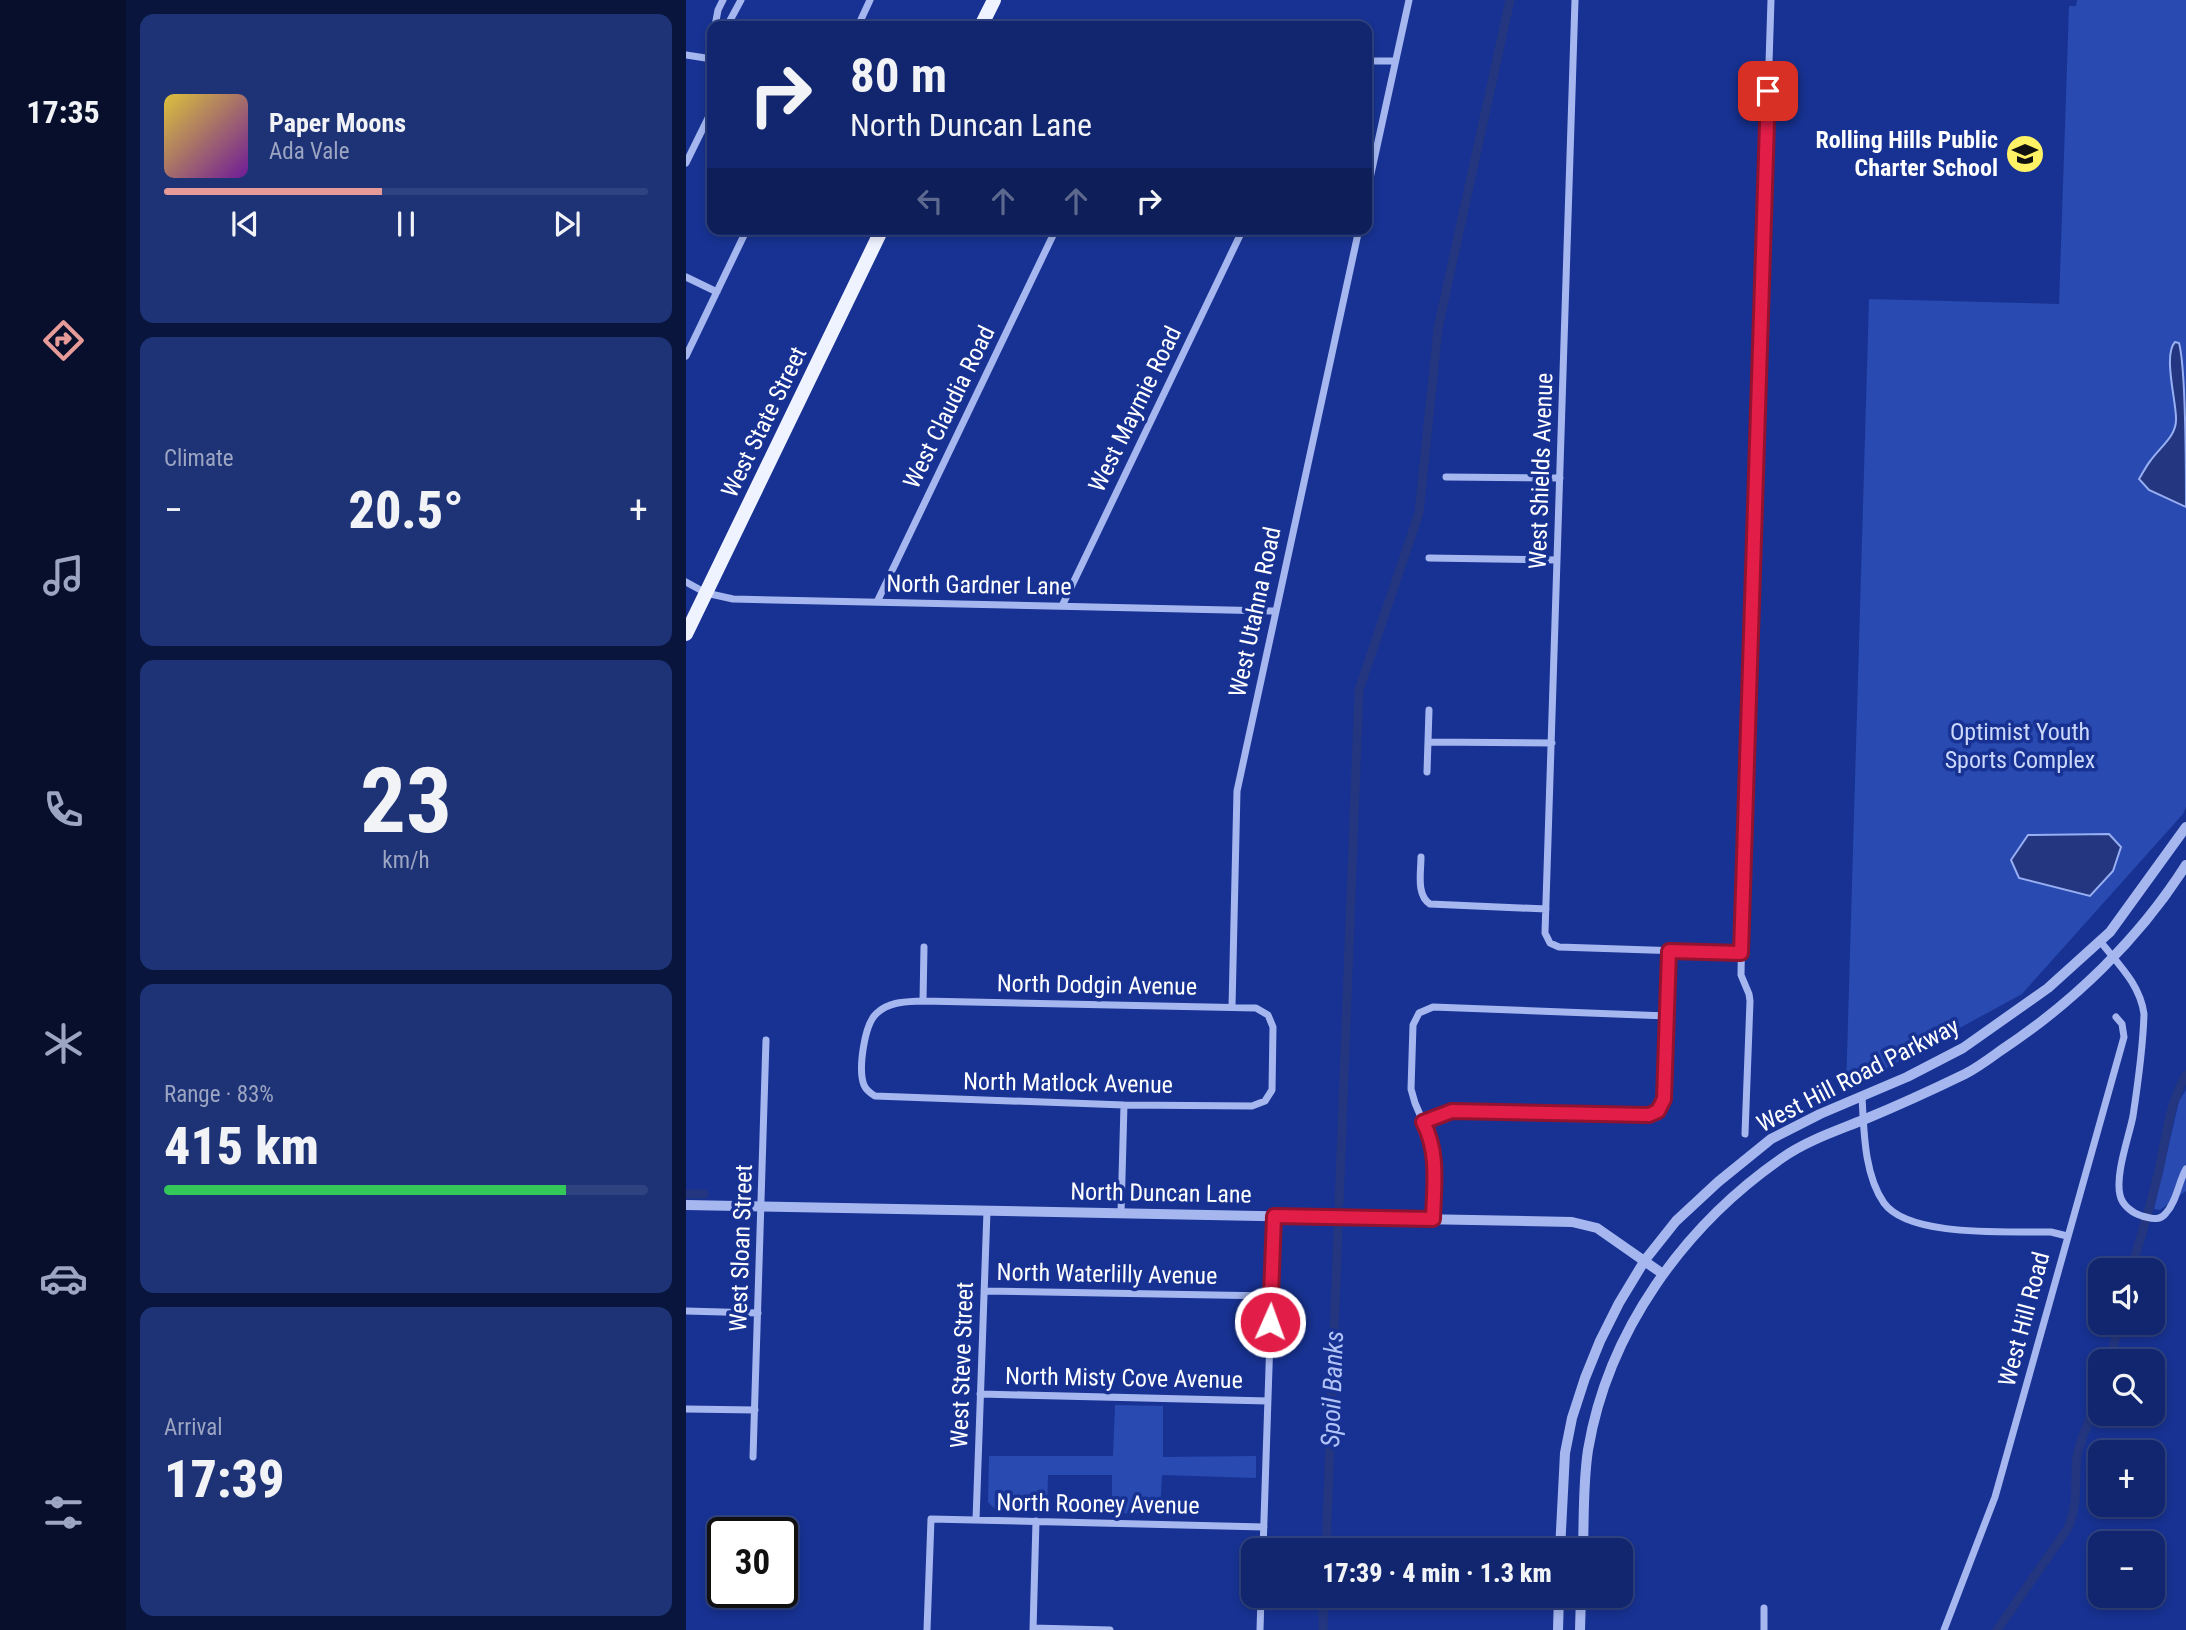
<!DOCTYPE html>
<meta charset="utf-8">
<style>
body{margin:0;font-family:"Roboto Condensed",sans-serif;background:#1e3276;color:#f1f3f6;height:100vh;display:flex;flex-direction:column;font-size:26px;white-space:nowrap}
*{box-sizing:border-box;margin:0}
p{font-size:23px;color:#9ca5c2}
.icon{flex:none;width:38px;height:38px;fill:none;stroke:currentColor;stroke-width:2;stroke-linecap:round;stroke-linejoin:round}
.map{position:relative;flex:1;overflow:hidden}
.side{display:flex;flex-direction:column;gap:14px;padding:14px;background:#09153c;width:560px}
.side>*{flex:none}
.hud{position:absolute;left:21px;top:21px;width:665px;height:214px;border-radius:14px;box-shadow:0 4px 10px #0003,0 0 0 2px #304381;background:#11266e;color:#f1f3f6;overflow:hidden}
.fabs{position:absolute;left:1402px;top:1258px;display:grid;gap:14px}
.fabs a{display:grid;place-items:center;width:77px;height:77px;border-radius:14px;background:#11266e;box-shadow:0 4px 10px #0003,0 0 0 2px #304381;font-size:35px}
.speed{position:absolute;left:21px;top:1517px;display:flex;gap:14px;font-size:35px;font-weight:700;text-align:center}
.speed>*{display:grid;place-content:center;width:91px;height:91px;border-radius:50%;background:#11266e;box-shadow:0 4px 10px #0003,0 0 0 2px #304381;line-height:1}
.speed .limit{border:4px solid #111;border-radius:10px;background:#fff;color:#111}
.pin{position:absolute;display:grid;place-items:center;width:60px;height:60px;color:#fff;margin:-30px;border-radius:14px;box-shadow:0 4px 10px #0006}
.me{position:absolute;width:77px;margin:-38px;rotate:2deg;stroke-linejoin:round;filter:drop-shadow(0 0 5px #0008)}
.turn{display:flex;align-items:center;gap:24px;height:147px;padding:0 28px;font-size:32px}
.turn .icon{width:91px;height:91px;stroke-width:2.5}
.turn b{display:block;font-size:49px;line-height:60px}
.lanes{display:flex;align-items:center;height:66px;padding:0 28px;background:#0003;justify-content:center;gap:35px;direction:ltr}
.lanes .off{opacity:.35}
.big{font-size:52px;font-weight:800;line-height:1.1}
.side .widget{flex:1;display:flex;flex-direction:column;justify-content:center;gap:10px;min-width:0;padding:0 24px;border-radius:14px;background:#1e3276}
.side .dial{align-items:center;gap:0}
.dial b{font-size:91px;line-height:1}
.song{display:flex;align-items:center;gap:21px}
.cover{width:84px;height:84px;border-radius:10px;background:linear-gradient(135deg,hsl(50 70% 55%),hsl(280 70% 35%))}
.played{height:7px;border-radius:4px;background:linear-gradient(90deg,#e69b98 45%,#304381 45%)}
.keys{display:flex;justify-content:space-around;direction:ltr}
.heat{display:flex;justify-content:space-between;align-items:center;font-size:38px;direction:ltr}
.charge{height:10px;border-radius:5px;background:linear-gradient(90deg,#34c759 83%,#304381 0)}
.trip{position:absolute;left:555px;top:1538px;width:392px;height:70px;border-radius:14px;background:#11266e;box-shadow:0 4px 10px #0003,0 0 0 2px #304381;font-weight:800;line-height:70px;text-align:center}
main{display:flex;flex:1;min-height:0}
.menu{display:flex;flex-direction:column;width:126px;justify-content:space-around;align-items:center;background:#070f2c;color:#9ca5c2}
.menu .icon{width:49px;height:49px}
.menu .selected{color:#e69b98}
.menu b{font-size:32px;color:#f1f3f6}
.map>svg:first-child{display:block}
.green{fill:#294ab0}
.water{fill:#23367f;stroke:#98aff3;stroke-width:2}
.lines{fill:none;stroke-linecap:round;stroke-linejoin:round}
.canal{stroke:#23367f;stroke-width:9}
.minor{stroke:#a6b7f0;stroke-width:7}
.tertiary{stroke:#a6b7f0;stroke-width:10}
.primary{stroke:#eff2ff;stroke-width:14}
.route-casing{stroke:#92132f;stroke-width:18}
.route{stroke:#e11d48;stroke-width:12}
.labels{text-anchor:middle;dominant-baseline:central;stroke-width:7;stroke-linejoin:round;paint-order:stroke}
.poi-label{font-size:24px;font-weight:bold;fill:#fff;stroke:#173292;text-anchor:end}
.street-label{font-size:24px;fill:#fff;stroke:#173292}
.park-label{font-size:24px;fill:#ccd8fb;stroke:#173292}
.water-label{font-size:26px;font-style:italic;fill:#b2c3f7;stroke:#173292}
</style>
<main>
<nav class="menu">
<b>17:35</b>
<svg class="icon selected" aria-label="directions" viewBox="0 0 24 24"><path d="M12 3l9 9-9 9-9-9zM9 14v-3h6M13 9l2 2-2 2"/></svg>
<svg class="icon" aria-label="music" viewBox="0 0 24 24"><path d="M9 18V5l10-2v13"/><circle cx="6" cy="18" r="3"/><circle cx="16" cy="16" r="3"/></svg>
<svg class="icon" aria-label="phone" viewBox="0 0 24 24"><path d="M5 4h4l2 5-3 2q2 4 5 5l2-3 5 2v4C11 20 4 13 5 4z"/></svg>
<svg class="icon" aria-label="climate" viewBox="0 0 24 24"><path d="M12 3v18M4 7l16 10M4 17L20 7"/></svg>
<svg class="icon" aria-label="car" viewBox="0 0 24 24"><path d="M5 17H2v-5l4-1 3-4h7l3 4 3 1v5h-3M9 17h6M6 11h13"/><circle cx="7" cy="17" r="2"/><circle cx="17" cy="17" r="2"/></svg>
<svg class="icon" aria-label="filters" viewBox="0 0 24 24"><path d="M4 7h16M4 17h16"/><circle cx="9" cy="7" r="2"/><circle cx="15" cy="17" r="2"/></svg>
</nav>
<section class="side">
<div class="widget">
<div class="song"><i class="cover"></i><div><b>Paper Moons</b><p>Ada Vale</p></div></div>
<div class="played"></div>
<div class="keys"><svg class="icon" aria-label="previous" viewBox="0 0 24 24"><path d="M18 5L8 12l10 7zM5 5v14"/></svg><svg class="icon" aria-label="pause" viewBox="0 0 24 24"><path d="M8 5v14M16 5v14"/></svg><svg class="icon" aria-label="next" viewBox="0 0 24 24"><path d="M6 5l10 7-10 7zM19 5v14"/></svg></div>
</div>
<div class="widget"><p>Climate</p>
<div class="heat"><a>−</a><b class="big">20.5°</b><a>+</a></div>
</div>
<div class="widget dial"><b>23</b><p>km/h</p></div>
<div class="widget"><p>Range · 83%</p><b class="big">415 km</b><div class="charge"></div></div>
<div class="widget"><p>Arrival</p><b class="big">17:39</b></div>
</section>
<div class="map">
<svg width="1500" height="1630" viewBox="0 0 1500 1630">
<rect width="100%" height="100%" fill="#173292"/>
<path class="green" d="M1391,0h109v807l-3,7 -161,180 -176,96 23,-791 190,5 10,-298h7z
M1500,1090v101l-26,19 -6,-1 25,-108z
M429,1405l48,1v51l93,-1v22l-94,-3 -2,39 -48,-1v-38h-64l-1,36 -51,-1 -8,-8 1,-46h124z"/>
<path class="water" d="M1489,342l4,1c7,25 7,130 7,164l-37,-17 -10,-11c4,-6 7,-13 12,-19 9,-13 26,-24 25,-42 0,-18 -13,-63 -1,-76z
M1423,834l12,13 -8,24 -23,25 -71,-18 -8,-18 17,-25z"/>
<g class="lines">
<path class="canal" d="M0,1194h18
M653,1204l20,-514 60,-177 19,-185 72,-328
M1445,1270c10,-33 20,-66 28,-100 7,-32 10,-66 27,-95
M1424,1362l9,-39
M640,1550l12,-322
M637,1630l1,-34
M1311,1630l71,-102c11,-26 6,-45 9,-71 4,-22 15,-41 23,-62"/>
<path class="minor" d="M889,0l-30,933 5,10 9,4 182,6
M29,26l3,-16 5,-10
M41,26l14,-26
M172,26l12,-26
M0,55l26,4
M681,61h28
M0,163l26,-53
M681,192l42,-192
M0,277l31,15
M0,356l61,-127
M760,477l114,1
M743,558l128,2
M0,582l20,11 27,6 542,12
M191,602l179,-373
M376,606l181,-377
M742,742l124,1
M741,772l2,-62
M735,857c0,15 -5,38 9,47l116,5
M1414,941c18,23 40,43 44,73 -1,34 -6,69 -11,102 -4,21 -18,58 -13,79 2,10 12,18 22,21 9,2 17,6 24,-3 11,-12 12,-30 20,-44
M237,1001l333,7 12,7 5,12 -1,63 -7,11 -13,5 -128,-1 -249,-9c-5,-3 -9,-6 -11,-11 -6,-15 0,-61 13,-72 13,-12 29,-11 46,-12z
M237,1001l1,-54
M546,1007l5,-216 122,-562
M1176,1097c2,34 2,77 22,106 25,35 126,28 167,29l16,4
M737,1122l17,-8 12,-3 197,4 9,-4 6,-12 5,-148
M1059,1134l5,-133 -1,-7 -8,-19 1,-61 29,-914
M435,1213l3,-108
M747,1219v-74l-18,-42 -4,-14 2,-64 6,-12 14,-6 234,9
M298,1291l287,5
M0,1311l72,2
M294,1394l288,7
M0,1409l69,1
M67,1457l13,-417
M290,1520l11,-309
M577,1550l11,-334
M347,1628l77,2
M241,1630l4,-111 333,8
M347,1630l3,-109
M574,1630l1,-34
M1078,1630v-22
M1258,1630l51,-133 129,-460 -2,-13 -6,-7"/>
<path class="tertiary" d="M0,1205l886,17 25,6 66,46
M874,1550l5,-97 7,-35 13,-40 15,-37 19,-38 26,-43 31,-39 42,-39 53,-43 49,-25 87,-37 56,-29 85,-60 62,-56 76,-105
M897,1550c1,-33 0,-67 5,-100 20,-119 96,-224 194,-292 24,-17 54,-27 81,-38 34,-14 69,-30 102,-46 12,-6 24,-15 35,-23 73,-48 139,-112 186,-186
M872,1630l1,-34
M894,1630l1,-34"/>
<path class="primary" d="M295,26l13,-26
M0,634l196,-405"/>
</g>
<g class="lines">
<defs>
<path id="route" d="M584,1322l4,-106 159,3c1,-33 6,-67 -10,-97l29,-11 197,4 9,-4 6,-12 5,-148 72,2 27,-862"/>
</defs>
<use href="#route" class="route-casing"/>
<use href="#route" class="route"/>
</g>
<defs>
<symbol id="school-disc" viewBox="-11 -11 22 22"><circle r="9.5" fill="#fff365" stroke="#173292"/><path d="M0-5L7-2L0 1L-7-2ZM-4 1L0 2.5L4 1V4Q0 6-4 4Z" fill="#111"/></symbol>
</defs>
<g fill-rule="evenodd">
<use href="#school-disc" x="1317" y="132" width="44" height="44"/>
</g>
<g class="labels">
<g class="poi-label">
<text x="1312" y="140">Rolling Hills Public<tspan x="1312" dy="28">Charter School</tspan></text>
</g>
<g class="street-label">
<text transform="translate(263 407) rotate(-64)">West Claudia Road</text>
<text transform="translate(449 409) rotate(-64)">West Maymie Road</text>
<text transform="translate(78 422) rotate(-64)">West State Street</text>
<text transform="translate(855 471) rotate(-88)">West Shields Avenue</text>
<text transform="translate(293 585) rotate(1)">North Gardner Lane</text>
<text transform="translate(569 612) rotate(-78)">West Utahna Road</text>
<text transform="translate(411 985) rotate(1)">North Dodgin Avenue</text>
<text transform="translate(1172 1075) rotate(-27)">West Hill Road Parkway</text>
<text transform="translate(382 1083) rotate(1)">North Matlock Avenue</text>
<text transform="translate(475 1193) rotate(1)">North Duncan Lane</text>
<text transform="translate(55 1248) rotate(-88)">West Sloan Street</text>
<text transform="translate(421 1274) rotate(1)">North Waterlilly Avenue</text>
<text transform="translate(1338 1319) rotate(-75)">West Hill Road</text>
<text transform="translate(276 1365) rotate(-88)">West Steve Street</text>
<text transform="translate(438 1378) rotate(1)">North Misty Cove Avenue</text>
<text transform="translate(412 1504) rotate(1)">North Rooney Avenue</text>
</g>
<g class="park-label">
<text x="1334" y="732">Optimist Youth<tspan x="1334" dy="28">Sports Complex</tspan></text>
</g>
<g class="water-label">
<text transform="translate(646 1389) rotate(-88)">Spoil Banks</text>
</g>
</g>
</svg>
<div class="fabs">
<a><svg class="icon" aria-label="sound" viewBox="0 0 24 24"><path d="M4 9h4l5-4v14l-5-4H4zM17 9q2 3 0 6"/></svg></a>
<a><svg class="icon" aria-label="search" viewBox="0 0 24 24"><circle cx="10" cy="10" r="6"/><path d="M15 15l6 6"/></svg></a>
<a>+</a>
<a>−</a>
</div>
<div class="speed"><div class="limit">30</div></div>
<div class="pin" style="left:1082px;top:91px;background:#d93025"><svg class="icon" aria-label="arrive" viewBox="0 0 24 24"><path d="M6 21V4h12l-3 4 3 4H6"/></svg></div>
<svg class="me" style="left:584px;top:1322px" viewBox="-20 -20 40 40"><circle r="17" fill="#e11d48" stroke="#fff" stroke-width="3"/><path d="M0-11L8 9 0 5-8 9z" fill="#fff"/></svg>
<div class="trip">17:39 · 4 min · 1.3 km</div>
<div class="hud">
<div class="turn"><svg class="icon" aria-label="right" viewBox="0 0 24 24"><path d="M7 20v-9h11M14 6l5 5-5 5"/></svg><div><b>80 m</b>North Duncan Lane</div></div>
<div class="lanes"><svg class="icon off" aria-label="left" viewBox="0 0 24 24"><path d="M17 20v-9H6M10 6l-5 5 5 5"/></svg><svg class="icon off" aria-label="ahead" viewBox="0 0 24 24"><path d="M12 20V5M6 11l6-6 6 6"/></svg><svg class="icon off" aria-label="ahead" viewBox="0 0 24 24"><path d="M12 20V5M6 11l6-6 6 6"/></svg><svg class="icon" aria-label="right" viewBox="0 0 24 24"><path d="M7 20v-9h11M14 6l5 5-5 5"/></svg></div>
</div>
</div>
</main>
